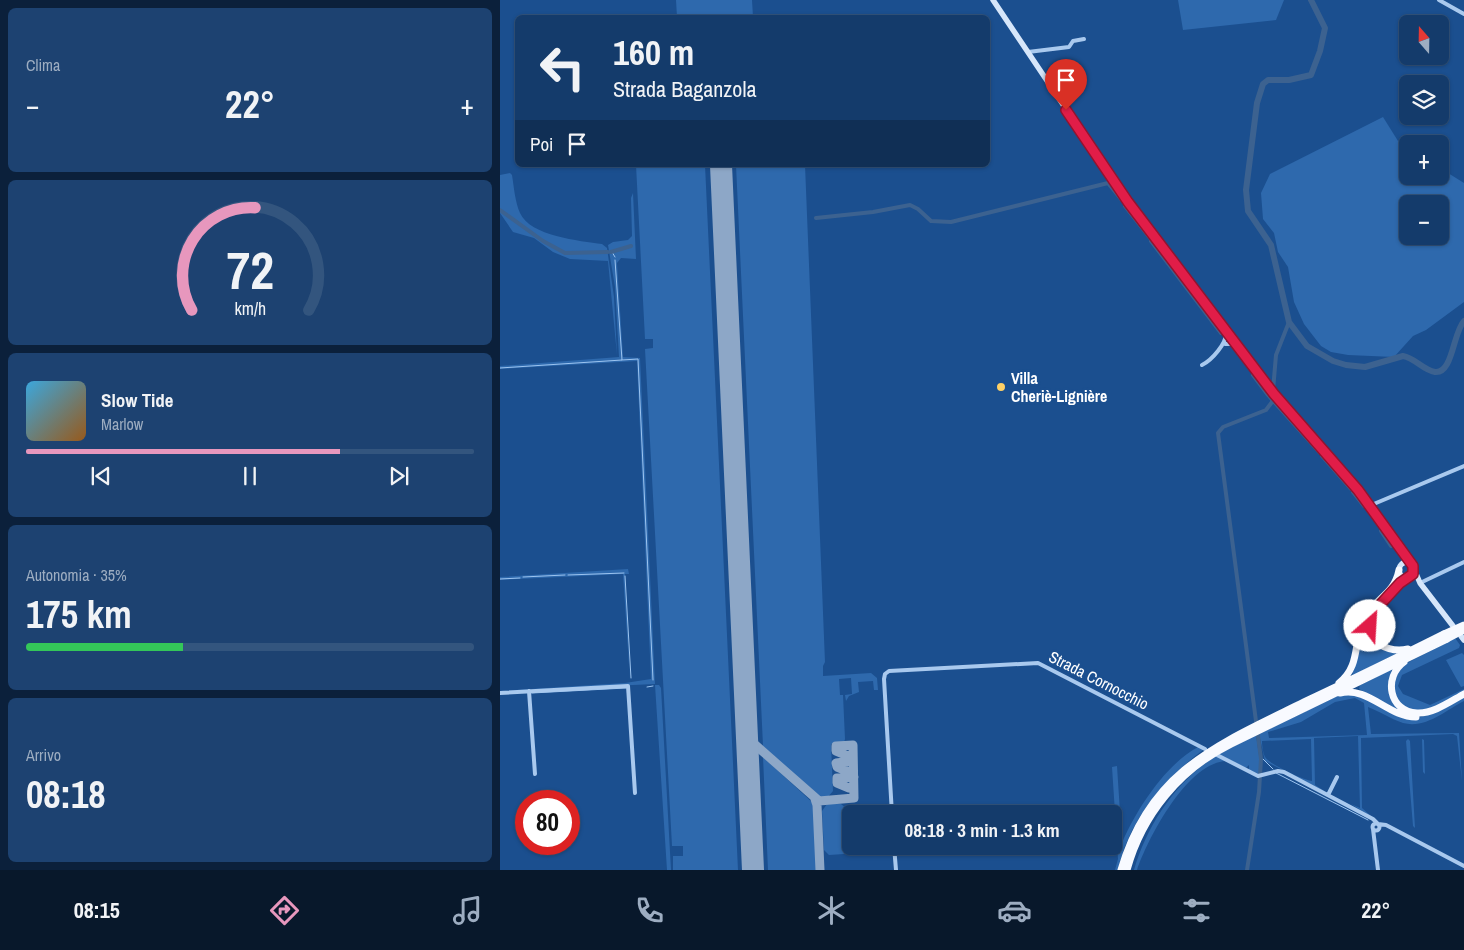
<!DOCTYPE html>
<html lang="it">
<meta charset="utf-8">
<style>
body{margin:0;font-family:"Archivo Narrow",sans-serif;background:#1d4271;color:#f1f3f6;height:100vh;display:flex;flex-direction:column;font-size:19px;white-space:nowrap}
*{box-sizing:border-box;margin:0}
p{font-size:16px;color:#9dadc1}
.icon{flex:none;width:28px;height:28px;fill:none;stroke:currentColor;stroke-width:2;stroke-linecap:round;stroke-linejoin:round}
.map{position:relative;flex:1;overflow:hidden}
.panel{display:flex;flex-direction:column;gap:8px;padding:8px;background:#0b203b;width:500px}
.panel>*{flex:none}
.banner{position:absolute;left:15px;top:15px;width:475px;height:152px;border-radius:8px;box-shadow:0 1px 4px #0004,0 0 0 1px #33557e;background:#143b6b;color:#f1f3f6;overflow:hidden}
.needle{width:32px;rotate:340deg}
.tools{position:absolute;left:899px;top:15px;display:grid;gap:10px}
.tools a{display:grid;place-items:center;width:50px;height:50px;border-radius:8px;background:#143b6b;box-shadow:0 1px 4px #0004,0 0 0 1px #33557e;font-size:25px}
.speed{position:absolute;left:15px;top:790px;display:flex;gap:10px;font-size:25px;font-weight:700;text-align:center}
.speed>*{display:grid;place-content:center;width:65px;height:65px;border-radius:50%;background:#143b6b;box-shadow:0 1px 4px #0004,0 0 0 1px #33557e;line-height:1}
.speed .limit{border:8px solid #d22;background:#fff;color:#111}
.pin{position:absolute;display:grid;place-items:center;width:42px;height:42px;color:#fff;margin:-51px -21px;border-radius:50% 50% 50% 0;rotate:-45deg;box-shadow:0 0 5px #0007}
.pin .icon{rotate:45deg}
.me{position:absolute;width:55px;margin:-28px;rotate:26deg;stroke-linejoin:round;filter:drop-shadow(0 0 4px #0008)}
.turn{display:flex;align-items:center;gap:18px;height:105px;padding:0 15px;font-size:22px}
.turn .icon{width:65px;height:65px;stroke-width:2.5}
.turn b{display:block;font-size:35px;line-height:42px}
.then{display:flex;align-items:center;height:48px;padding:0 15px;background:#0003;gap:10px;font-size:19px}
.big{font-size:38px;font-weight:700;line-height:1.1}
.panel .card{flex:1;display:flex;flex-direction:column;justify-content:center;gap:8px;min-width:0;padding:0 18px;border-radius:8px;background:#1d4271}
.panel .dial{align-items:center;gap:0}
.dial svg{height:130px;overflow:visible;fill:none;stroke:#33557e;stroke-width:7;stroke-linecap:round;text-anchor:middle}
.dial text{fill:#f1f3f6;stroke:none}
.song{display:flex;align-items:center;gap:15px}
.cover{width:60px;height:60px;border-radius:8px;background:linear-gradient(135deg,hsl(200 70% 55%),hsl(30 70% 35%))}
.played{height:5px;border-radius:2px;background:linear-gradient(90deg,#e797bd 70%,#33557e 70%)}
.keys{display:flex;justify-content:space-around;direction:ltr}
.heat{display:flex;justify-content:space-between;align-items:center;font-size:28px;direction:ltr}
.charge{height:8px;border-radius:4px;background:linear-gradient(90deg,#34c759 35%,#33557e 0)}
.trip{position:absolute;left:342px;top:805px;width:280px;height:50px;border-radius:8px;background:#143b6b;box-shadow:0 1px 4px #0004,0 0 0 1px #33557e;font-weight:700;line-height:50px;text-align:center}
.menu{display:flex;height:80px;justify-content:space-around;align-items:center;background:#08182b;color:#9dadc1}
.menu .icon{width:35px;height:35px}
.menu .current{color:#e797bd}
.menu b{font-size:22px;color:#f1f3f6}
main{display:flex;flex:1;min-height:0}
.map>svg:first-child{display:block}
.green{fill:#2e69ad;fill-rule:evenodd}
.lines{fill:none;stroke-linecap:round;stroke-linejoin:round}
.stream{stroke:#9cc4f0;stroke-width:1}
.canal{stroke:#3c6290;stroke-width:4}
.river{stroke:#3c6290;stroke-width:6}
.taxiway{stroke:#8da7c7;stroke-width:9}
.runway{stroke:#8da7c7;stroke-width:22}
.minor{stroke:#a9c9ee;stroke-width:4}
.secondary{stroke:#d6e6fa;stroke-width:5.5}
.trunk{stroke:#f8faff;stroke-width:7}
.trunk-bridge{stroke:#f8faff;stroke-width:7}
.route-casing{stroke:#92132f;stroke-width:12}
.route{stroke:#e11d48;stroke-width:9}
.poi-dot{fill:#ffd166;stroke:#1b4f8f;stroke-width:2}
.labels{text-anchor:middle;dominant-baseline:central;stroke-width:5;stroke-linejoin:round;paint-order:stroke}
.poi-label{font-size:16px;font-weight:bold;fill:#fff;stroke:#1b4f8f;text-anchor:start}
.street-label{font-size:16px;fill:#fff;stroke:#1b4f8f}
</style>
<main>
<section class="panel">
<div class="card"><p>Clima</p>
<div class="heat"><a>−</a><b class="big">22°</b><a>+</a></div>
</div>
<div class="card dial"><svg viewBox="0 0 100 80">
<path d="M14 69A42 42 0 1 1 86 69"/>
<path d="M14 69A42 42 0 0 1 53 6" stroke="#e797bd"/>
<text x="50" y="56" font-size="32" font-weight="700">72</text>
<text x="50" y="72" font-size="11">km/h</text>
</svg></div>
<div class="card">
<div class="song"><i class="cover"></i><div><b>Slow Tide</b><p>Marlow</p></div></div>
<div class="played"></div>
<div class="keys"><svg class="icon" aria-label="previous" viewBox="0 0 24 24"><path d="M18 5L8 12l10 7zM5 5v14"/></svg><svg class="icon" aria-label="pause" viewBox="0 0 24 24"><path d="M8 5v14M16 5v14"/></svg><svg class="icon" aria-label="next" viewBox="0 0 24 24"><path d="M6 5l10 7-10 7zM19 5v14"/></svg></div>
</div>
<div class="card"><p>Autonomia · 35%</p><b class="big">175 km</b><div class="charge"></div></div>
<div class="card"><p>Arrivo</p><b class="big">08:18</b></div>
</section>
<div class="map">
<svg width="964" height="870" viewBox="0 0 964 870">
<rect width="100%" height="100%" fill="#1b4f8f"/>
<path class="green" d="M176,0h76l1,17h-76z
M678,0h106l-8,20 -93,10z
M883,117l15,24 9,6 1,29h32v-8l24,15v119l-38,28 -13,6 -19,21 -46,-2 -17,-3 -10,-6 -17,-22 -10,-22 -6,-35 -10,-15 -4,-19 -11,-14 -2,-26 9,-19zM908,204h32v32h-32z
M136,165h69l33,705h-65v-14h10v-10h-11l-27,-497 8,-1v-9h-8z
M236,165h69l20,497 -2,4v10l48,-3 6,5 1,12h-4l-1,-9 -15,1 1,10 -10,4 -3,5 -1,-6 7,-1 -1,-16 -12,1 1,16h3l2,44 -1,4 -13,1 2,47 -6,7 -10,-2 -54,-50z
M10,173l2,2c2,12 3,27 8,38 10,23 60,28 82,31l5,4 7,49 3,58 -9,-94 -38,-2 -17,-7 -19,-14 -21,-6 -13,-19v-38z
M133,193l3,66 -15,-1 -4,5 6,94 17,1 15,326 -155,7 125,-8 26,-4 -14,-318 -137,8v-3l119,-9 -4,-70 -7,-42 5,-3 15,-2 4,-4 -1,-38z
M128,569l1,5h-4l5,106 -7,-106 -123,6v-3z
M868,617l4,24 10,9 14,4 -44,22 12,-51z
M955,638l5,7 -1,3 -57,27 -4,11 5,8 27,11 34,-16v3l-34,17 -19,2 -13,-8 -6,-20 11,-18z
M962,653l2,2v31l-3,1 -15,-27z
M892,669l-2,9 10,33 -41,-22 1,-4z
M155,685h4l2,3 10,182h-4z
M851,693l63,26 14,-4 36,-17v3c-18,9 -38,28 -61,22 -12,-4 -24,-12 -35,-16l3,27 88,-1 3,48 -5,-45 -4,-2 -92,4 1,70 10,9 -21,-13 9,4 -2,-72 -44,2 1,47 11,7 -61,-31 -6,-27 78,-38zM855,698l9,5 3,32 -98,3 -1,-6 33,-10 34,-20zM811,739l1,42c-9,-1 -43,-17 -47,-24 -2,-4 -3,-11 -3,-16z
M756,735l4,27 -1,12 -10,-4v-5l-3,3 -27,-14z
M908,739l2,2 5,87 -2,-2 -7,-85z
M922,739l2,1 1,34 -2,-2z
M698,747l5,3c-40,30 -74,70 -85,120h-3l3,-11 -6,-92 5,-1 5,77c14,-33 43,-78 76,-96z
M716,756l10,5c-39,2 -78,77 -89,109h-3c13,-45 42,-89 82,-114z
M263,757l50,46 4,67h-49z
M327,804h14l6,5 -3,45 -15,1 -5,-5 -2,-39z"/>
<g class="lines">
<path class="stream" d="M112,252l3,5
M122,360l16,-1 15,321
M0,368l122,-8 -7,-100
M68,575l56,-2
M125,576l6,102
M23,577l42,-2
M0,579l20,-1
M147,687l6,-1
M32,693l94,-5
M761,757l12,12
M776,773l92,47"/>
<path class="canal" d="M625,206l25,32
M0,210l43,31 22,12 43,-1
M316,218l57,-6 37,-7 8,4 13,12 20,1 157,-39 13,16
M651,241l70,92
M111,252l20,-6
M753,375l15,20 52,58
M822,456l29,33
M853,492l11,14
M881,531l10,15
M747,870l12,-78 2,-33 -43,-326 5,-6 43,-17 6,-8 4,-47 13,-33"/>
<path class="river" d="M811,0l14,28 -5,23 -9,24 -22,5h-21l-5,4 -6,19 -11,87 2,21 23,34 18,77 18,24 26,15 13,4 19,2 38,-11c12,2 20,14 32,16 18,2 18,-40 29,-51"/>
<path class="taxiway" d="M247,730l5,12 67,59 35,-3 -1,-53 -17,1v5l12,5
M349,772l-12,-5 -1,-4 17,-2
M349,788l-12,-5v-5l17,-1
M315,799l2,6 3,65"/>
<path class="runway" d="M221,165l32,705"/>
<path class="minor" d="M939,0l25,14
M528,52l41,-5 4,-6 11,-2
M725,344h10
M702,365c10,-5 25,-22 24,-33
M869,506l95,-40
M920,583l44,-21
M29,691l6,83
M0,693l128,-7 7,107
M717,755l41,21 20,-5 6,1 89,47 5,5 8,1 78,41
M828,795l9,-18
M392,814l-8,-135 1,-5 4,-3 149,-8 167,86
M872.5 827a3.5 3.5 0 1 1 7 0a3.5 3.5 0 1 1-7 0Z
M873,829l5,41
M394,846l2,24"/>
<path class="secondary" d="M493,0l140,209 141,185 83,96 56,76
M899 570a8 8 0 1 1 16 0a8 8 0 1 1-16 0Z
M914,569l6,14 33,43
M961,636l3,4"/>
<path class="trunk" d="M896,588l12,-10
M877,608c-19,25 4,47 31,41
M904,662c-21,15 -15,50 13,51 16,1 34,-12 47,-19
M839,683c22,-17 14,-42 25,-64 10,-21 30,-23 35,-49
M840,693c28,-7 48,24 76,24
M621,870c29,-100 98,-126 183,-168 47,-22 94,-45 140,-68
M627,870c15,-55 53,-101 104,-126l216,-105"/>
<path class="trunk-bridge" d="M944,634l20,-9
M947,639l17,-9"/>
</g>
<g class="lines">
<defs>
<path id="route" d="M566,110l62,92 146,192 84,96 55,76v8l-13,9 -23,25 -7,18"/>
</defs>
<use href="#route" class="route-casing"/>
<use href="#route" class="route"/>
</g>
<circle class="poi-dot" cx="501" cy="387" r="5"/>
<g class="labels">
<g class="poi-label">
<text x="511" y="378">Villa<tspan x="511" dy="18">Cheriè-Lignière</tspan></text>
</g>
<g class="street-label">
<text transform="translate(599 680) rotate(27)">Strada Cornocchio</text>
</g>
</g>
</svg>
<div class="tools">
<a><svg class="needle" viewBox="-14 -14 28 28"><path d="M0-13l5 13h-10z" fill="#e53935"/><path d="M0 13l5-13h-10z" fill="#9dadc1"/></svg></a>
<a><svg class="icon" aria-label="layers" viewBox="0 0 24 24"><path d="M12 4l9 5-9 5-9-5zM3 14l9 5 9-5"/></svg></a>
<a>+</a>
<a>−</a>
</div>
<div class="speed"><div class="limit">80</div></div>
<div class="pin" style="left:566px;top:110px;background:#d93025"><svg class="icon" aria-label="arrive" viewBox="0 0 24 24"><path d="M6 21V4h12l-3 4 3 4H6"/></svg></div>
<svg class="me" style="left:870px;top:626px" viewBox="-20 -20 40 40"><circle r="19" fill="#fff"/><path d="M0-13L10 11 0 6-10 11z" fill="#e11d48"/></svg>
<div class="trip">08:18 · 3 min · 1.3 km</div>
<div class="banner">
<div class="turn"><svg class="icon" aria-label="left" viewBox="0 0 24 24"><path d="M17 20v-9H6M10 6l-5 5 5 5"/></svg><div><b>160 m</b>Strada Baganzola</div></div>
<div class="then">Poi<svg class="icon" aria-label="arrive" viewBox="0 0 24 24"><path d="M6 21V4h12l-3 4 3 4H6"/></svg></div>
</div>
</div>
</main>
<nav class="menu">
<b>08:15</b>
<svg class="icon current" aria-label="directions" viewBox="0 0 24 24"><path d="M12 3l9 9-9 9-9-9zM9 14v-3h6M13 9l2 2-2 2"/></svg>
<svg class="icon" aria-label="music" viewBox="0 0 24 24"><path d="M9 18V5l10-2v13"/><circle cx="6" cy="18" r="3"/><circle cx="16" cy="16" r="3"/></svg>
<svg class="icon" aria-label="phone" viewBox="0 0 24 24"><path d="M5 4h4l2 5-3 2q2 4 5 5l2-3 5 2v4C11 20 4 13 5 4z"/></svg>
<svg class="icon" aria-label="climate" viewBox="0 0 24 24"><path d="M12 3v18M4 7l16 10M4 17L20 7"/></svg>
<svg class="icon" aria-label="car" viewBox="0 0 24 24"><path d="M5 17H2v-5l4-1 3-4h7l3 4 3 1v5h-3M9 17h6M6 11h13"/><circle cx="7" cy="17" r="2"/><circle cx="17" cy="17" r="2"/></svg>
<svg class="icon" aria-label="filters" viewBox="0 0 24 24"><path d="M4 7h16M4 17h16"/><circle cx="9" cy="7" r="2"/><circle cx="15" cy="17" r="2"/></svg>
<b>22°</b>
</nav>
